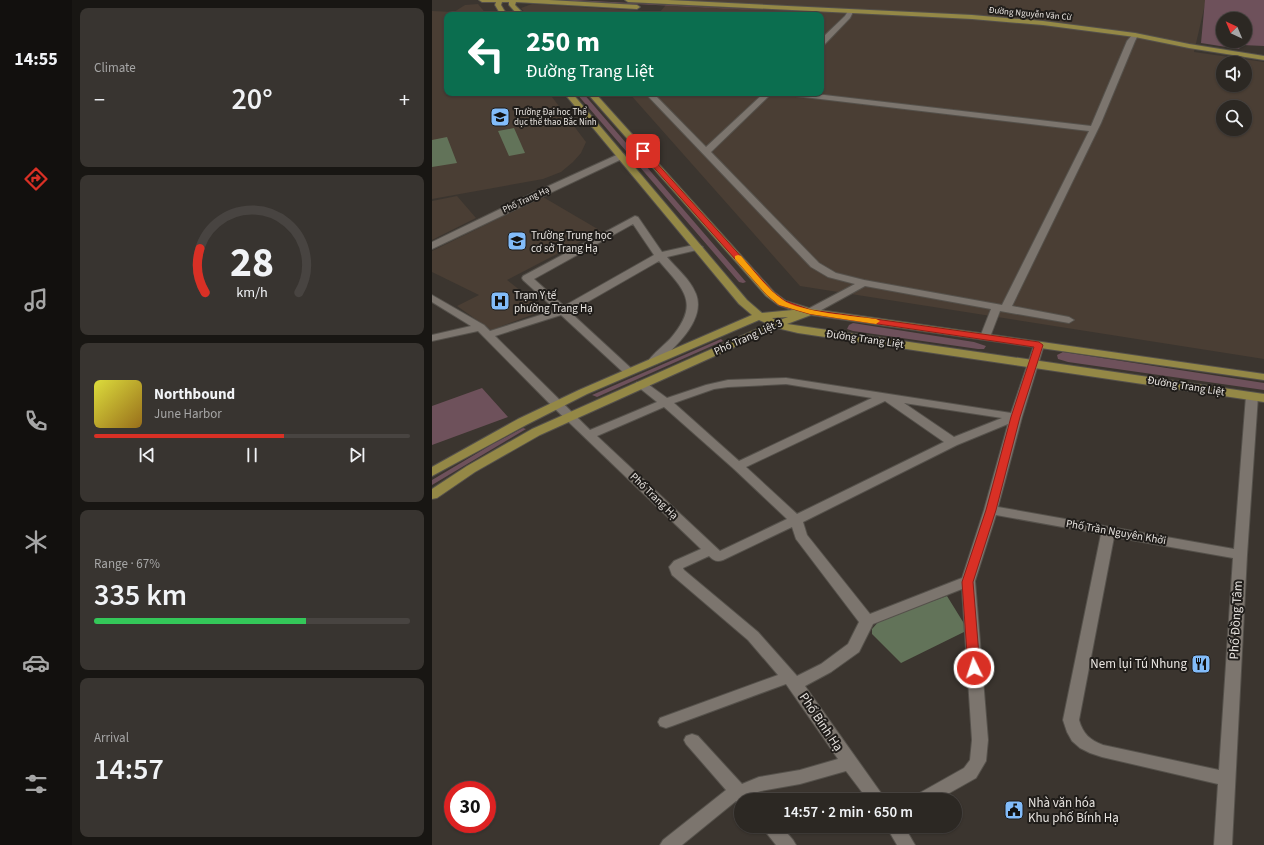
<!DOCTYPE html>
<meta charset="utf-8">
<style>
body{margin:0;font-family:"Source Sans 3",sans-serif;background:#383430;color:#f1f3f6;height:100vh;display:flex;flex-direction:column;font-size:15px;white-space:nowrap}
*{box-sizing:border-box;margin:0}
p{font-size:13px;color:#a6a6a6}
.icon{flex:none;width:22px;height:22px;fill:none;stroke:currentColor;stroke-width:2;stroke-linecap:round;stroke-linejoin:round}
.map{position:relative;flex:1;overflow:hidden}
.panel{display:flex;flex-direction:column;gap:8px;padding:8px;background:#181613;width:360px}
.panel>*{flex:none}
.hud{position:absolute;left:12px;top:12px;width:380px;height:84px;border-radius:8px;box-shadow:0 1px 3px #0004,0 0 0 1px #484441;background:#0b6e4f;color:#fff;overflow:hidden}
.needle{width:26px;rotate:316deg}
.buttons{position:absolute;left:784px;top:12px;display:grid;gap:8px}
.buttons a{display:grid;place-items:center;width:36px;height:36px;border-radius:50%;background:#2c2823;box-shadow:0 1px 3px #0004,0 0 0 1px #484441;font-size:20px}
.speed{position:absolute;left:12px;top:781px;display:flex;gap:8px;font-size:20px;font-weight:700;text-align:center}
.speed>*{display:grid;place-content:center;width:52px;height:52px;border-radius:50%;background:#2c2823;box-shadow:0 1px 3px #0004,0 0 0 1px #484441;line-height:1}
.speed .limit{border:6px solid #d22;background:#fff;color:#111}
.pin{position:absolute;display:grid;place-items:center;width:34px;height:34px;color:#fff;margin:-17px;border-radius:8px;box-shadow:0 2px 6px #0006}
.me{position:absolute;width:44px;margin:-22px;rotate:356deg;stroke-linejoin:round;filter:drop-shadow(0 0 3px #0008)}
.turn{display:flex;align-items:center;gap:14px;height:84px;padding:0 16px;font-size:18px}
.turn .icon{width:52px;height:52px;stroke-width:2.5}
.turn b{display:block;font-size:28px;line-height:34px}
.big{font-size:30px;font-weight:600;line-height:1.1}
.panel .card{flex:1;display:flex;flex-direction:column;justify-content:center;gap:6px;min-width:0;padding:0 14px;border-radius:8px;background:#383430}
.panel .dial{align-items:center;gap:0}
.dial svg{height:104px;overflow:visible;fill:none;stroke:#484441;stroke-width:7;stroke-linecap:round;text-anchor:middle}
.dial text{fill:#f1f3f6;stroke:none}
.song{display:flex;align-items:center;gap:12px}
.cover{width:48px;height:48px;border-radius:6px;background:linear-gradient(135deg,hsl(60 70% 55%),hsl(40 70% 35%))}
.played{height:4px;border-radius:2px;background:linear-gradient(90deg,#d93025 60%,#484441 60%)}
.keys{display:flex;justify-content:space-around;direction:ltr}
.heat{display:flex;justify-content:space-between;align-items:center;font-size:22px;direction:ltr}
.charge{height:6px;border-radius:3px;background:linear-gradient(90deg,#34c759 67%,#484441 0)}
.trip{position:absolute;left:302px;top:793px;width:228px;height:40px;border-radius:20px;background:#2c2823;box-shadow:0 1px 3px #0004,0 0 0 1px #484441;font-weight:600;line-height:40px;text-align:center}
main{display:flex;flex:1;min-height:0}
.tab-bar{display:flex;flex-direction:column;width:72px;justify-content:space-around;align-items:center;background:#12100e;color:#a6a6a6}
.tab-bar .icon{width:28px;height:28px}
.tab-bar .on{color:#d93025}
.tab-bar b{font-size:18px;color:#f1f3f6}
.map>svg:first-child{display:block}
.built{fill:#4a3e34;fill-rule:evenodd}
.green{fill:#6e515b;fill-rule:evenodd}
.water{fill:#627359}
.lines{fill:none;stroke-linecap:round;stroke-linejoin:round}
.minor-casing{stroke:#55514b;stroke-width:2}
.major-casing{stroke:#55514b;stroke-width:2}
.minor{fill:#7c756e;fill-rule:evenodd}
.major{fill:#948846;fill-rule:evenodd}
.route{fill:#d93025;stroke:#8d1f18}
.slow{fill:#f59e0b}
.labels{text-anchor:middle;dominant-baseline:central;stroke-width:4;stroke-linejoin:round;paint-order:stroke}
.far-street-label{font-size:9px;fill:#e8e4e0;stroke:#201d1a}
.far-poi-label{font-size:9px;fill:#e8e4e0;stroke:#201d1a;text-anchor:start}
.poi-label{font-size:11px;fill:#e8e4e0;stroke:#201d1a;text-anchor:start}
.street-label{font-size:11px;fill:#e8e4e0;stroke:#201d1a}
.near-street-label{font-size:13px;fill:#e8e4e0;stroke:#201d1a}
.near-poi-label{font-size:13px;fill:#e8e4e0;stroke:#201d1a;text-anchor:end}
</style>
<main>
<nav class="tab-bar">
<b>14:55</b>
<svg class="icon on" aria-label="directions" viewBox="0 0 24 24"><path d="M12 3l9 9-9 9-9-9zM9 14v-3h6M13 9l2 2-2 2"/></svg>
<svg class="icon" aria-label="music" viewBox="0 0 24 24"><path d="M9 18V5l10-2v13"/><circle cx="6" cy="18" r="3"/><circle cx="16" cy="16" r="3"/></svg>
<svg class="icon" aria-label="phone" viewBox="0 0 24 24"><path d="M5 4h4l2 5-3 2q2 4 5 5l2-3 5 2v4C11 20 4 13 5 4z"/></svg>
<svg class="icon" aria-label="climate" viewBox="0 0 24 24"><path d="M12 3v18M4 7l16 10M4 17L20 7"/></svg>
<svg class="icon" aria-label="car" viewBox="0 0 24 24"><path d="M5 17H2v-5l4-1 3-4h7l3 4 3 1v5h-3M9 17h6M6 11h13"/><circle cx="7" cy="17" r="2"/><circle cx="17" cy="17" r="2"/></svg>
<svg class="icon" aria-label="filters" viewBox="0 0 24 24"><path d="M4 7h16M4 17h16"/><circle cx="9" cy="7" r="2"/><circle cx="15" cy="17" r="2"/></svg>
</nav>
<section class="panel">
<div class="card"><p>Climate</p>
<div class="heat"><a>−</a><b class="big">20°</b><a>+</a></div>
</div>
<div class="card dial"><svg viewBox="0 0 100 80">
<path d="M14 69A42 42 0 1 1 86 69"/>
<path d="M14 69A42 42 0 0 1 10 35" stroke="#d93025"/>
<text x="50" y="56" font-size="32" font-weight="700">28</text>
<text x="50" y="72" font-size="11">km/h</text>
</svg></div>
<div class="card">
<div class="song"><i class="cover"></i><div><b>Northbound</b><p>June Harbor</p></div></div>
<div class="played"></div>
<div class="keys"><svg class="icon" aria-label="previous" viewBox="0 0 24 24"><path d="M18 5L8 12l10 7zM5 5v14"/></svg><svg class="icon" aria-label="pause" viewBox="0 0 24 24"><path d="M8 5v14M16 5v14"/></svg><svg class="icon" aria-label="next" viewBox="0 0 24 24"><path d="M6 5l10 7-10 7zM19 5v14"/></svg></div>
</div>
<div class="card"><p>Range · 67%</p><b class="big">335 km</b><div class="charge"></div></div>
<div class="card"><p>Arrival</p><b class="big">14:57</b></div>
</section>
<div class="map">
<svg width="832" height="845" viewBox="0 0 832 845">
<rect width="100%" height="100%" fill="#3b352f"/>
<path class="built" d="M238,0h536l-12,52 70,10v297l-464,-73 -171,-193h192v-78h-294l-6,-7 11,-4 128,8zM791,63h22v22h-22zM791,107h22v22h-22z
M46,4l9,11h-40v78h102l37,49 -5,11 -8,9 -12,10 -18,7 -111,20v-188l22,1 11,-7z
M25,196l19,22 -44,22v-39z
M111,197l58,34 -94,49 38,30 -54,20 -34,-24 22,-11 -47,-23v-21z"/>
<path class="green" d="M122,0h20l187,10h-4z
M773,0h59v46l-22,-1 -3,4 -38,-6zM791,19h22v22h-22z
M144,93h7l163,189 -3,1 -4,-1z
M421,323l121,19 12,4 -2,3h-6l-125,-18 -6,-2 2,-4z
M289,339l2,2 -126,56 -5,-2z
M631,352l201,31v7l-196,-28 -10,-3 -1,-4z
M50,388l26,29 -76,28v-39z
M91,428l3,1 -94,56v-5l59,-35z"/>
<path class="water" d="M82,128l11,25 -16,3 -11,-25z
M15,137l10,26 -25,4v-27z
M515,596l21,34 -67,33 -29,-29v-5l8,-9z"/>
<g class="lines">
<defs>
<path id="minor" d="M416,11l5,1 -3,6 -26,27h-3v-6l24,-23z
M703,33l3,2 -3,6 -34,82 -89,183 57,11 5,3 -5,3 -69,-12 -10,26 -5,3 -5,-3 11,-28 -126,-23 -51,28h-8l-1,-2 1,-2 49,-26 -27,-7 -17,-10 -166,-174h8l53,54 58,-54h8l-61,59 108,111 17,10 28,7 138,25 87,-174 -302,-36 -4,-2h24l284,33 36,-85 6,-7z
M189,153l3,1 1,2 -1,2 -192,91v-7l99,-48z
M203,216l3,1 24,35 36,-8 5,3 -2,2 -34,8c10,12 23,22 29,37 10,26 -21,53 -38,69l-4,1 -6,-3c6,-8 15,-15 22,-22 31,-36 14,-49 -11,-78l-89,51 63,58 2,2 -2,2h-8l-64,-59 -66,21 95,94 67,-28 -20,-16 -2,-2 2,-2h8l22,16 39,-13 22,-5 58,-2 225,35 23,-68 5,-3 5,3 -22,72 -24,90 236,42 12,-153 2,-2h8l2,2 -11,159 -15,290h-18l4,-61 -116,-27 -12,-4 -10,-5 -8,-7 -5,-9 -4,-12 38,-186 -105,-19 -21,66 13,159 -2,21 -10,17 -39,22h-23l2,-5 48,-27 6,-8 2,-20 -10,-151 -89,35 -14,28 -28,20 -26,14 81,114h-18l-22,-29 -46,13 -39,7 -10,3 3,6h-13v5l-5,-4 -54,44h-22l3,-5 63,-50 -40,-46 -2,-4 2,-4 6,-2 6,2 44,48 17,-7 41,-7 38,-11 -52,-75 -114,42 -6,2 -6,-2 -2,-4 2,-4 118,-43 -30,-35 -76,-65 -3,-8 5,-6 27,-12 -148,-142 -75,-76 -46,10v-6l39,-9 -39,-24v-7l52,30 6,6 66,-21 -33,-30 -1,-2 1,-2zM201,224l21,31 -90,51 -30,-27zM354,384l86,14 -133,63 -65,-58 40,-14 14,-2zM453,401l59,41 -147,72 -51,-47zM472,403l98,15 -48,19zM232,407l70,62 53,50 -67,32 -123,-115zM576,424l-24,86 -22,68 -92,36 -63,-79 -4,-13 154,-77zM360,527l4,12 63,83 -11,22 -27,20 -24,12 -39,-44 -74,-62 -1,-2 26,-12c5,5 8,6 14,4zM682,537l119,21 -14,212 -116,-25c-13,-5 -20,-11 -24,-25z
M329,826h20l12,14 3,5h-20z
M454,826h18l11,19h-18z"/>
<path id="major" d="M47,0h70l88,5 3,2 -3,2 -121,-7 -1,3 10,10h-7l-9,-10v-3h-7l-1,3 6,10h-6l-6,-10 1,-3h-14z
M193,0h43l304,15 71,6 92,12 54,11 75,12v4l-75,-12 -54,-11 -92,-12 -71,-6 -344,-17z
M132,93h8l175,207 15,13 31,-3 -15,-5 -12,-9 -179,-203h8l179,199 12,9 26,8 452,65v6l-453,-65 -24,9 477,70v8l-466,-69 -21,-5 -237,107 -65,37 -38,26 -5,1v-10l35,-23 65,-37 236,-105 -9,-4 -172,74 -61,31 -94,51v-9l86,-48 61,-29 173,-75 -13,-11zM356,317l-11,4 -5,-3z"/>
</defs>
<use href="#minor" class="minor-casing"/>
<use href="#major" class="major-casing"/>
<use href="#minor" class="minor"/>
<use href="#major" class="major"/>
</g>
<path class="route" d="M209,150h4l128,142 12,9 26,9 228,32 4,3 -23,72 -24,93 -23,72 7,86 -2,3 -4,1 -4,-1 -2,-3 -6,-86 24,-72 25,-93 23,-70 -224,-33 -31,-9 -12,-10 -126,-142z"/>
<path class="slow" d="M306,255l3,1c13,15 26,33 42,44 17,12 71,16 93,19l4,2 -4,3 -66,-10 -31,-9 -12,-10 -32,-36v-3z"/>
<defs>
<symbol id="university-square" viewBox="-11 -11 22 22"><rect x="-9" y="-9" width="18" height="18" rx="4" fill="#82bcfa" stroke="#201d1a"/><path d="M0-5L7-2L0 1L-7-2ZM-4 1L0 2.5L4 1V4Q0 6-4 4Z" fill="#111"/></symbol>
<symbol id="school-square" viewBox="-11 -11 22 22"><rect x="-9" y="-9" width="18" height="18" rx="4" fill="#82bcfa" stroke="#201d1a"/><path d="M0-5L7-2L0 1L-7-2ZM-4 1L0 2.5L4 1V4Q0 6-4 4Z" fill="#111"/></symbol>
<symbol id="hospital-square" viewBox="-11 -11 22 22"><rect x="-9" y="-9" width="18" height="18" rx="4" fill="#82bcfa" stroke="#201d1a"/><path d="M-5-5h3v3.5h4V-5h3V5h-3V1.5h-4V5h-3Z" fill="#111"/></symbol>
<symbol id="restaurant-square" viewBox="-11 -11 22 22"><rect x="-9" y="-9" width="18" height="18" rx="4" fill="#82bcfa" stroke="#201d1a"/><path d="M-5-6h1v4h1v-4h1v4h1v-4h1v5L-1.5 .5V6h-2V.5L-5-1ZM5-6V6H3V1.5H1.5Q1.5-4 5-6Z" fill="#111"/></symbol>
<symbol id="civic-square" viewBox="-11 -11 22 22"><rect x="-9" y="-9" width="18" height="18" rx="4" fill="#82bcfa" stroke="#201d1a"/><path d="M-.6-6.5H3V-4.5H.6V-3L4-1V1h2V6H-6V1h2V-1L-.6-3ZM-1.2 2.5V6h2.4V2.5Z" fill="#111"/></symbol>
</defs>
<g fill-rule="evenodd">
<use href="#university-square" x="57" y="106" width="22" height="22"/>
<use href="#school-square" x="74" y="230" width="22" height="22"/>
<use href="#hospital-square" x="57" y="290" width="22" height="22"/>
<use href="#restaurant-square" x="758" y="653" width="22" height="22"/>
<use href="#civic-square" x="571" y="799" width="22" height="22"/>
</g>
<g class="labels">
<g class="far-street-label">
<text transform="translate(598 14) rotate(5)">Đường Nguyễn Văn Cừ</text>
<text transform="translate(94 200) rotate(-25)">Phố Trang Hạ</text>
</g>
<g class="far-poi-label">
<text x="82" y="112">Trường Đại học Thể<tspan x="82" dy="10">dục thể thao Bắc Ninh</tspan></text>
</g>
<g class="poi-label">
<text x="99" y="235">Trường Trung học<tspan x="99" dy="13">cơ sở Trang Hạ</tspan></text>
<text x="82" y="295">Trạm Y tế<tspan x="82" dy="13">phường Trang Hạ</tspan></text>
</g>
<g class="street-label">
<text transform="translate(316 337) rotate(-24)">Phố Trang Liệt 3</text>
<text transform="translate(433 339) rotate(8)">Đường Trang Liệt</text>
<text transform="translate(754 386) rotate(9)">Đường Trang Liệt</text>
<text transform="translate(222 496) rotate(44)">Phố Trang Hạ</text>
<text transform="translate(684 532) rotate(10)">Phố Trần Nguyên Khởi</text>
</g>
<g class="near-street-label">
<text transform="translate(804 620) rotate(-87)">Phố Đồng Tâm</text>
<text transform="translate(389 722) rotate(56)">Phố Bính Hạ</text>
</g>
<g class="near-poi-label">
<text x="755" y="664">Nem lụi Tú Nhung</text>
<text x="596" y="803" text-anchor="start">Nhà văn hóa<tspan x="596" dy="15">Khu phố Bính Hạ</tspan></text>
</g>
</g>
</svg>
<div class="buttons">
<a><svg class="needle" viewBox="-14 -14 28 28"><path d="M0-13l5 13h-10z" fill="#e53935"/><path d="M0 13l5-13h-10z" fill="#a6a6a6"/></svg></a>
<a><svg class="icon" aria-label="sound" viewBox="0 0 24 24"><path d="M4 9h4l5-4v14l-5-4H4zM17 9q2 3 0 6"/></svg></a>
<a><svg class="icon" aria-label="search" viewBox="0 0 24 24"><circle cx="10" cy="10" r="6"/><path d="M15 15l6 6"/></svg></a>
</div>
<div class="speed"><div class="limit">30</div></div>
<div class="pin" style="left:211px;top:151px;background:#d93025"><svg class="icon" aria-label="arrive" viewBox="0 0 24 24"><path d="M6 21V4h12l-3 4 3 4H6"/></svg></div>
<svg class="me" style="left:542px;top:668px" viewBox="-20 -20 40 40"><circle r="17" fill="#d93025" stroke="#fff" stroke-width="3"/><path d="M0-11L8 9 0 5-8 9z" fill="#fff"/></svg>
<div class="trip">14:57 · 2 min · 650 m</div>
<div class="hud">
<div class="turn"><svg class="icon" aria-label="left" viewBox="0 0 24 24"><path d="M17 20v-9H6M10 6l-5 5 5 5"/></svg><div><b>250 m</b>Đường Trang Liệt</div></div>
</div>
</div>
</main>
